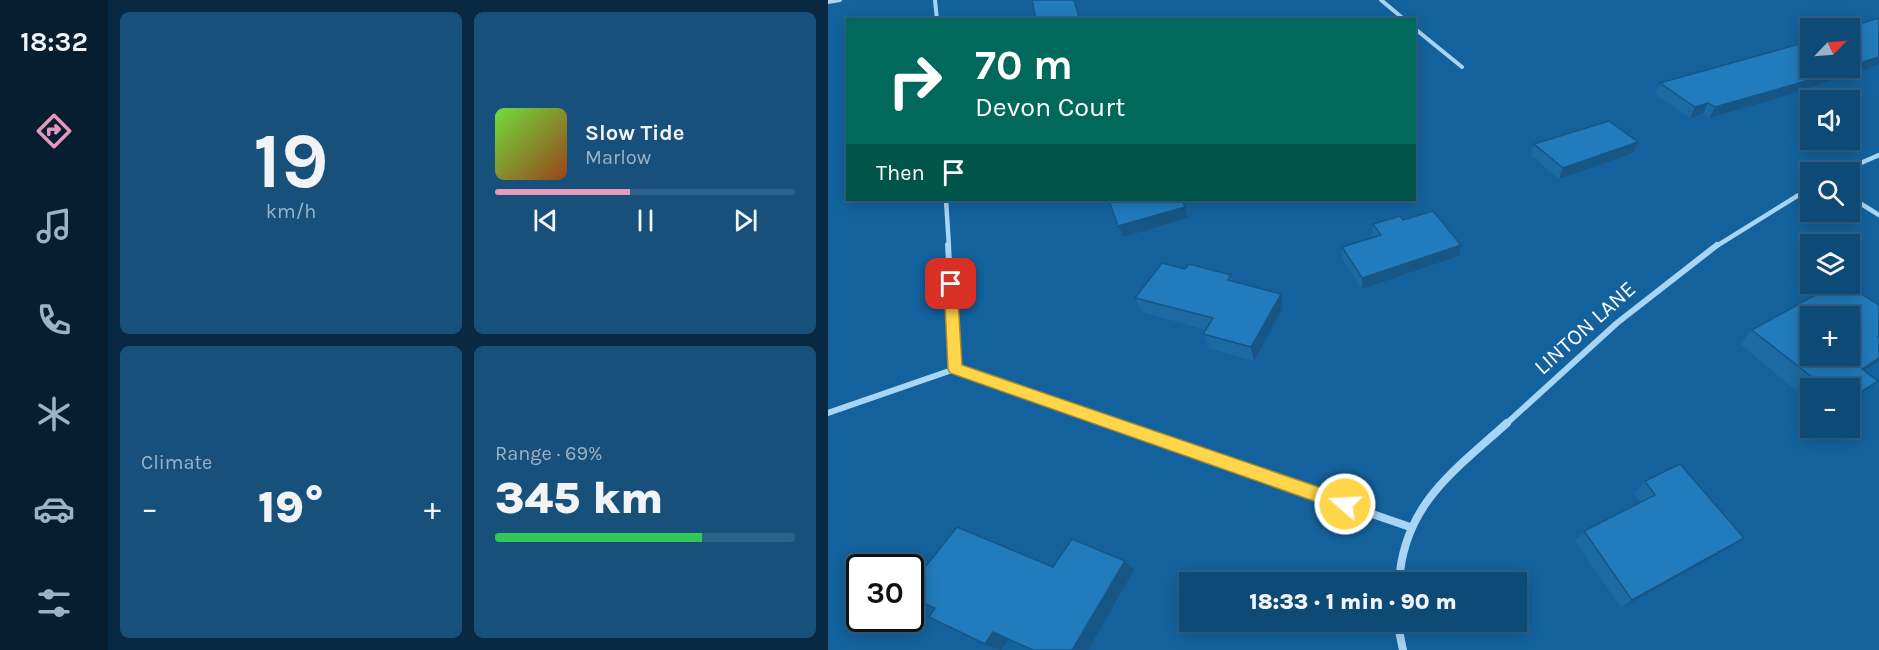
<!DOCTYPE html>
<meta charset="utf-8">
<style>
body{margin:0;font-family:Karla,sans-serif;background:#17517b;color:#f1f3f6;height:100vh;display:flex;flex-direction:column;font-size:22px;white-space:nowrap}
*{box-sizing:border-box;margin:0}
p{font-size:20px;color:#9bb3c5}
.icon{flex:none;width:33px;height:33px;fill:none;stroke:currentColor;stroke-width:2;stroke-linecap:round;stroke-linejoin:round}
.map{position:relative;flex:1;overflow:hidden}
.drawer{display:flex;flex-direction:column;gap:12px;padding:12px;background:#082941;width:720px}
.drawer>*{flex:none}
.banner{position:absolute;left:18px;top:18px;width:570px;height:183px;border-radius:0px;box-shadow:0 3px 15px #0003,0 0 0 2px #2e6288;background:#00695c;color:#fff;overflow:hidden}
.needle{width:39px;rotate:65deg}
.tools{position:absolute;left:972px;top:18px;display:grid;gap:12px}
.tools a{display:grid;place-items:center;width:60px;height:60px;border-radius:0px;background:#0e4a76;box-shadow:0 3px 15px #0003,0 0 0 2px #2e6288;font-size:30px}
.speed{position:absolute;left:18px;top:554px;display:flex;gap:12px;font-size:30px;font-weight:700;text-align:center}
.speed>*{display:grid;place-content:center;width:78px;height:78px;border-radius:50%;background:#0e4a76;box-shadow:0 3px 15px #0003,0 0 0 2px #2e6288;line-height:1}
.speed .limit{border:3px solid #111;border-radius:9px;background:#fff;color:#111}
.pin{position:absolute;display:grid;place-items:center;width:51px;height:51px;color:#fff;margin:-26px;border-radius:12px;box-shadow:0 3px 9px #0006}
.me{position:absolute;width:66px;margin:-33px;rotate:289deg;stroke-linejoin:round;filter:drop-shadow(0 0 4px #0008)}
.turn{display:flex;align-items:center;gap:21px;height:126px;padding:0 30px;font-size:27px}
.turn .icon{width:78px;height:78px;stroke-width:2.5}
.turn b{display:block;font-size:42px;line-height:51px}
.then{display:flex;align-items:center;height:57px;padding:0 30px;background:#0003;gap:12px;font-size:22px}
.big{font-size:45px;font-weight:800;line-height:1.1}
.drawer .card{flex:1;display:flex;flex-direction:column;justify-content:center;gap:9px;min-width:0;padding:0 21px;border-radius:9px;background:#17517b}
.drawer .dial{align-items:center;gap:0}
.dial b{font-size:78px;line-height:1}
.song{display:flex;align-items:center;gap:18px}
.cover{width:72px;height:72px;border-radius:9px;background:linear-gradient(135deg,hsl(100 70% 55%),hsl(20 70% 35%))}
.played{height:6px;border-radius:3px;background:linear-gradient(90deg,#e797bd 45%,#2e6288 45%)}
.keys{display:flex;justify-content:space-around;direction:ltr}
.heat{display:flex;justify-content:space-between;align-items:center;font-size:33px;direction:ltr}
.charge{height:9px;border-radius:4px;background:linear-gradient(90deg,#34c759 69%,#2e6288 0)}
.drawer .tiles{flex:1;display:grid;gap:12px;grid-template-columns:repeat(2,1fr)}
.trip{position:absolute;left:351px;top:572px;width:348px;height:60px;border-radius:0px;background:#0e4a76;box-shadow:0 3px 15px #0003,0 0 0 2px #2e6288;font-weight:800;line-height:60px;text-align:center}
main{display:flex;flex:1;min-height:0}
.dock{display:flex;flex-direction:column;width:108px;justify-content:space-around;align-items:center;background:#061e2f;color:#9bb3c5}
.dock .icon{width:42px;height:42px}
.dock .selected{color:#e797bd}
.dock b{font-size:27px;color:#f1f3f6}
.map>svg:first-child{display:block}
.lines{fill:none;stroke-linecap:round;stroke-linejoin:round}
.minor-far3{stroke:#a9d5f4;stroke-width:4}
.minor-far2{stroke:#a9d5f4;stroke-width:4.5}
.minor-far1{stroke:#a9d5f4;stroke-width:6}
.minor{stroke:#a9d5f4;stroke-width:8}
.wall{fill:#1c6aa2}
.shaded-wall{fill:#175684}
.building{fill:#217bbc;stroke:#175684;stroke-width:1.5;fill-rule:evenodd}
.route{fill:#ffd54a;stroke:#a68a30;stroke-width:1.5}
.labels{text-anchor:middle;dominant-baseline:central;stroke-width:6;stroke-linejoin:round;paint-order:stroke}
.street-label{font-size:22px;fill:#fff;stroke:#13629d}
</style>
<main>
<nav class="dock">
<b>18:32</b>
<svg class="icon selected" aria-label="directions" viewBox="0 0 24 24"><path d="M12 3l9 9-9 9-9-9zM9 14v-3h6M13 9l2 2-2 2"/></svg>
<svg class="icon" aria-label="music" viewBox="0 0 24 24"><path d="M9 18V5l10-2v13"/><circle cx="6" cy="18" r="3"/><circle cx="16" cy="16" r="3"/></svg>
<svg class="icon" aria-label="phone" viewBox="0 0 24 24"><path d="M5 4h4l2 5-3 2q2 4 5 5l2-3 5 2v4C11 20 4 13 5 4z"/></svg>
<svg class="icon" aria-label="climate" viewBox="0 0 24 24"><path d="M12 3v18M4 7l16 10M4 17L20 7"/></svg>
<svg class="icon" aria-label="car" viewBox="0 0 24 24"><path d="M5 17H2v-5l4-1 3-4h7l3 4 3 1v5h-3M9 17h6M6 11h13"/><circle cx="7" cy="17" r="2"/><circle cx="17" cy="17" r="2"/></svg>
<svg class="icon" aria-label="filters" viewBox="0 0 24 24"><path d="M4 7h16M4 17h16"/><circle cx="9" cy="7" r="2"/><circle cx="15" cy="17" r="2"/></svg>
</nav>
<section class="drawer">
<div class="tiles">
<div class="card dial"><b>19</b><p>km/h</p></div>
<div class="card">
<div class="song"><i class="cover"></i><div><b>Slow Tide</b><p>Marlow</p></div></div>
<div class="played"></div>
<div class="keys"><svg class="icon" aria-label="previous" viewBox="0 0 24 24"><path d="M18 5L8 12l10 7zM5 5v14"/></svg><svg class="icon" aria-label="pause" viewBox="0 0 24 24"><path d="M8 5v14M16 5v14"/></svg><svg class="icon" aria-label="next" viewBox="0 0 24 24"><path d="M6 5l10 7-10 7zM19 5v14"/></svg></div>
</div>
<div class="card"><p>Climate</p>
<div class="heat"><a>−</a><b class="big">19°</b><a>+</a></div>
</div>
<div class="card"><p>Range · 69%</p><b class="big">345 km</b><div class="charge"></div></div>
</div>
</section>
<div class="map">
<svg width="1051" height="650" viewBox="0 0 1051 650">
<rect width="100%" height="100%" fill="#13629d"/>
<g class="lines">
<path class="minor-far3" d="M107,0l2,20
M553,0l24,20
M0,2l12,-2
M586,28l48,39"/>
<path class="minor-far2" d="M1012,172l39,-17
M1022,197l29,18
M118,200l3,47
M887,247l95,-59"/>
<path class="minor-far1" d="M120,245l7,124
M127,369l158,55
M0,413l127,-44
M678,424l111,-101 100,-78"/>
<path class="minor" d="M281,423l301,104
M571,582c5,-78 55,-111 108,-159
M569,621l6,29"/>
</g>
<path class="wall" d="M1051,18v47l-94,31 -76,22 -6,-4 -13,4 -35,-24 5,-11 150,-15z
M810,142l-5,11 -74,26 -28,-24 3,-11z
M575,220l56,36 -97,33 -20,-31v-11l32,-10 -2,-2 1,-11z
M357,269l46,6 1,7 49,12 2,14 -29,53 -46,-13 -5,-14 3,-4 -64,-18 -7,-14z
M1051,305v56l-15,10 14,10 -18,14 -10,7v-14h-40v14l-70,-58 12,-14z
M817,481l84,67 -108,60 -46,-67 9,-10 56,-29 -6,-9z"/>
<path class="shaded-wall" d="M1051,57v8l-94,31 -76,22 6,-11 131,-39h4v-2z
M880,103l-5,11 -13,4 5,-11z
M810,142l-5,11 -74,26 4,-11z
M357,207l3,11 -65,19 -5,-11z
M633,245l-2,11 -97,33v-11z
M453,294l2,14 -29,53 -3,-14z
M1051,358v3l-3,2 -31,20 17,-14z
M1050,381l-18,14 -10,7v-3z
M916,538l-15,10 -108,60 11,-8z
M297,561l9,9 -46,80h-16z
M165,632l16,7 -8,11 -16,-6z"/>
<path class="building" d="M204,0h42l6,20h-44z
M1051,18v39l-29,9v-38h-5z
M982,41v27h36l-54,17 -77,22 -7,-4 -13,4 -35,-24z
M781,121l29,21 -75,26 -29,-24z
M281,200h73l3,7 -67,19z
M605,211l28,34 -99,33 -20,-31 39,-12 -8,-11 27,-8 3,4z
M334,263l23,6 4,-5 42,11 -3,5 53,14 -30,53 -48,-13 10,-16 -78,-20z
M1007,284h11l33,21v32h-1l1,1v20l-17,11 16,12 -28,18v-11h-24l-74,-58zM982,316h40v40h-40z
M852,464l64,74 -112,62 -48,-69 71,-36 -10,-14z
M129,527l96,40 19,-28 53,22 -53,89h-39l-40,-18 -8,12 -56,-27 6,-9 -25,-11v-11z"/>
<path class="route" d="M123,279l6,5 5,81 383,131 6,2 3,6 -3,6 -6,2 -395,-139 -2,-4 -4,-85z"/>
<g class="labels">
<g class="street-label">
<text transform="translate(757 328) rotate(-42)">LINTON LANE</text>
</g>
</g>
</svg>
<div class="tools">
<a><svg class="needle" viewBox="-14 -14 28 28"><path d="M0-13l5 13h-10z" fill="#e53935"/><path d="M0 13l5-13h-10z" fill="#9bb3c5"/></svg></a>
<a><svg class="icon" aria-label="sound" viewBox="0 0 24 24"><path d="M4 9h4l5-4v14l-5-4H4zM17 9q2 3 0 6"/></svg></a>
<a><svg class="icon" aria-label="search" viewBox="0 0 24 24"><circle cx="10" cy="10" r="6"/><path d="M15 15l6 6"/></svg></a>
<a><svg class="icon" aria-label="layers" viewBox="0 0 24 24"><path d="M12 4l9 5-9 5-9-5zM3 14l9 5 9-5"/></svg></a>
<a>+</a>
<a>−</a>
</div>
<div class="speed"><div class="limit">30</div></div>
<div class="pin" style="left:123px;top:284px;background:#d93025"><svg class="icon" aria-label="arrive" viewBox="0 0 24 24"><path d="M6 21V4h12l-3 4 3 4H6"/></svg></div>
<svg class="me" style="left:517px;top:504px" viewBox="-20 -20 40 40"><circle r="17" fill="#ffd54a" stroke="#fff" stroke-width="3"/><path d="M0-11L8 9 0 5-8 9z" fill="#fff"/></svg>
<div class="trip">18:33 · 1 min · 90 m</div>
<div class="banner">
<div class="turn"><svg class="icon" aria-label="right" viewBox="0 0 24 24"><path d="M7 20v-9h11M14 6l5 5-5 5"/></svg><div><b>70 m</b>Devon Court</div></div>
<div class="then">Then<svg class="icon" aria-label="arrive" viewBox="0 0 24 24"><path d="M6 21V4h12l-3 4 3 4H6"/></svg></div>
</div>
</div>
</main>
